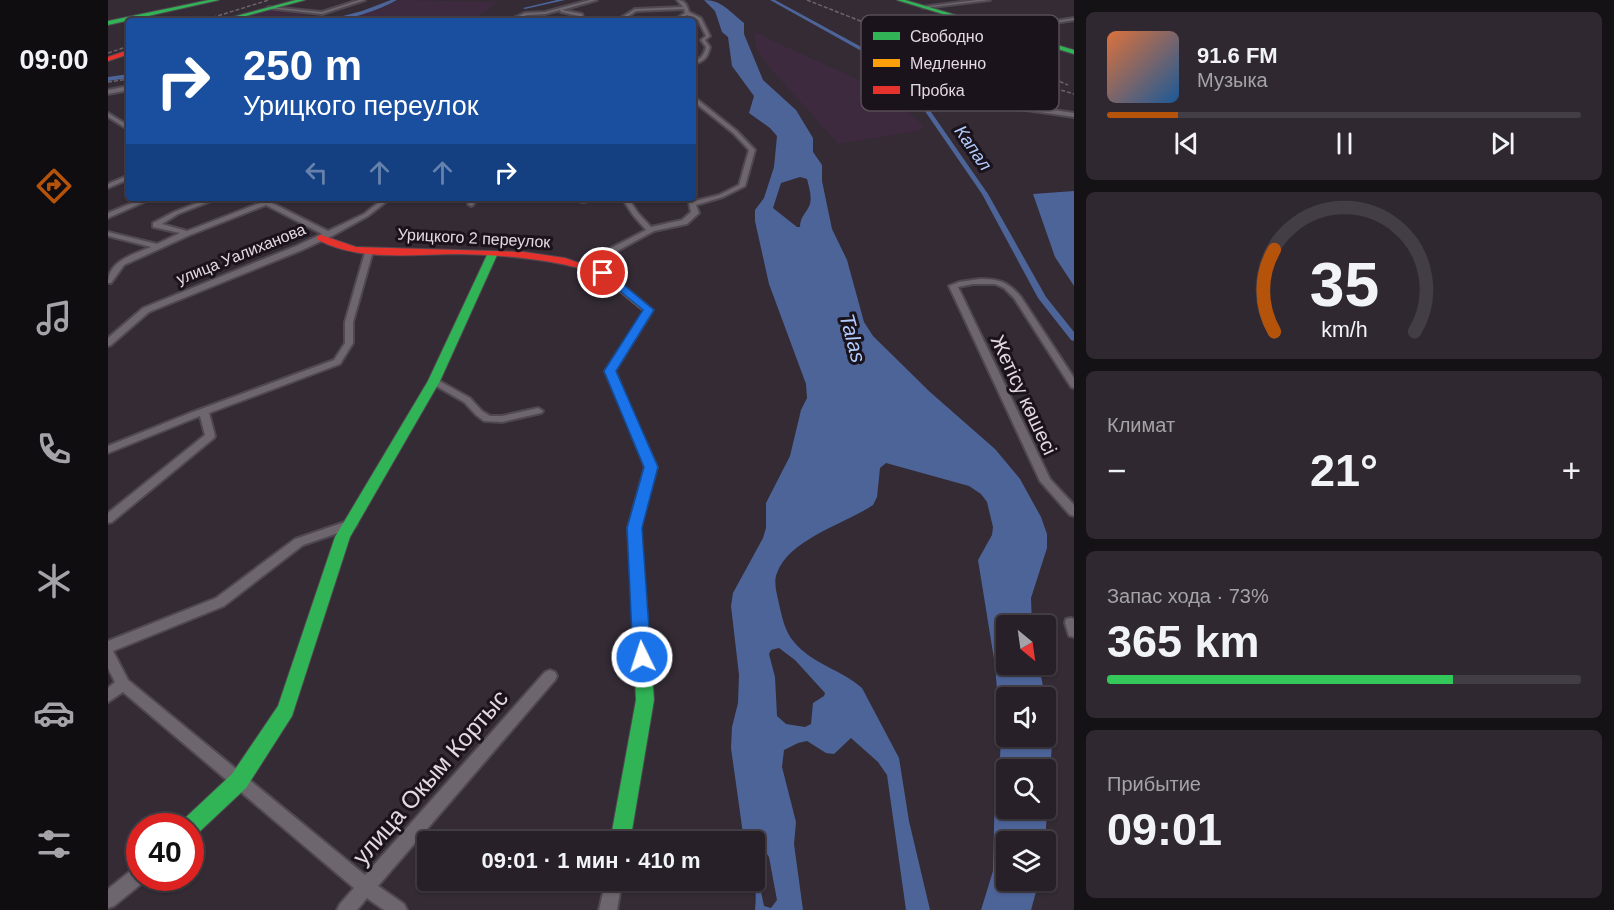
<!DOCTYPE html>
<html lang="ru">
<meta charset="utf-8">
<style>
body{margin:0;font-family:Helvetica,sans-serif;background:#2f2830;color:#f1f3f6;height:100vh;display:flex;flex-direction:column;font-size:22px;white-space:nowrap}
*{box-sizing:border-box;margin:0}
p{font-size:20px;color:#a4a3a8}
.icon{flex:none;width:33px;height:33px;fill:none;stroke:currentColor;stroke-width:2;stroke-linecap:round;stroke-linejoin:round}
.map{position:relative;flex:1;overflow:hidden}
.details{display:flex;flex-direction:column;gap:12px;padding:12px;background:#151216;width:540px}
.details>*{flex:none}
.guide{position:absolute;left:18px;top:18px;width:570px;height:183px;border-radius:6px;box-shadow:0 2px 4px #0004,0 0 0 2px #433e45;background:#1a4fa0;color:#fff;overflow:hidden}
.needle{width:39px;rotate:151deg}
.buttons{position:absolute;left:888px;top:615px;display:grid;gap:12px}
.buttons a{display:grid;place-items:center;width:60px;height:60px;border-radius:6px;background:#272028;box-shadow:0 2px 4px #0004,0 0 0 2px #433e45;font-size:30px}
.speed{position:absolute;left:18px;top:813px;display:flex;gap:12px;font-size:30px;font-weight:700;text-align:center}
.speed>*{display:grid;place-content:center;width:78px;height:78px;border-radius:50%;background:#272028;box-shadow:0 2px 4px #0004,0 0 0 2px #433e45;line-height:1}
.speed .limit{border:9px solid #d22;background:#fff;color:#111}
.pin{position:absolute;display:grid;place-items:center;width:51px;height:51px;color:#fff;margin:-26px;border:3px solid #fff;border-radius:50%;box-shadow:0 2px 6px #0007}
.me{position:absolute;width:66px;margin:-33px;rotate:356deg;stroke-linejoin:round;filter:drop-shadow(0 0 4px #0008)}
.turn{display:flex;align-items:center;gap:21px;height:126px;padding:0 18px;font-size:27px}
.turn .icon{width:78px;height:78px;stroke-width:2.5}
.turn b{display:block;font-size:42px;line-height:51px}
.lanes{display:flex;align-items:center;height:57px;padding:0 18px;background:#0003;justify-content:center;gap:30px;direction:ltr}
.lanes .off{opacity:.35}
.big{font-size:45px;font-weight:700;line-height:1.1}
.details .card{flex:1;display:flex;flex-direction:column;justify-content:center;gap:9px;min-width:0;padding:0 21px;border-radius:9px;background:#2f2830}
.details .dial{align-items:center;gap:0}
.dial svg{height:156px;overflow:visible;fill:none;stroke:#433e45;stroke-width:7;stroke-linecap:round;text-anchor:middle}
.dial text{fill:#f1f3f6;stroke:none}
.song{display:flex;align-items:center;gap:18px}
.cover{width:72px;height:72px;border-radius:9px;background:linear-gradient(135deg,hsl(20 70% 55%),hsl(210 70% 35%))}
.played{height:6px;border-radius:3px;background:linear-gradient(90deg,#b45309 15%,#433e45 15%)}
.keys{display:flex;justify-content:space-around;direction:ltr}
.heat{display:flex;justify-content:space-between;align-items:center;font-size:33px;direction:ltr}
.charge{height:9px;border-radius:4px;background:linear-gradient(90deg,#34c759 73%,#433e45 0)}
.trip{position:absolute;left:309px;top:831px;width:348px;height:60px;border-radius:6px;background:#272028;box-shadow:0 2px 4px #0004,0 0 0 2px #433e45;font-weight:700;line-height:60px;text-align:center}
main{display:flex;flex:1;min-height:0}
.dock{display:flex;flex-direction:column;width:108px;justify-content:space-around;align-items:center;background:#100d10;color:#a4a3a8}
.dock .icon{width:42px;height:42px}
.dock .active{color:#b45309}
.dock b{font-size:27px;color:#f1f3f6}
.map>svg:first-child{display:block}
.built{fill:#3e2a3f}
.water{fill:#4d6499;fill-rule:evenodd}
.lines{fill:none;stroke-linecap:round;stroke-linejoin:round}
.canal{fill:#4d6499;fill-rule:evenodd}
.street-casing{stroke:#504850;stroke-width:4}
.fast-casing{stroke:#504850;stroke-width:2}
.slow-casing{stroke:#504850;stroke-width:2}
.jam-casing{stroke:#504850;stroke-width:2}
.street{fill:#6d666e;fill-rule:evenodd}
.fast{fill:#30b455;fill-rule:evenodd}
.slow{fill:#ff9f0a;fill-rule:evenodd}
.jam{fill:#e5322d;fill-rule:evenodd}
.rail{stroke:#6b646c;stroke-width:1.5;stroke-dasharray:4 2;stroke-linecap:butt}
.route{fill:#1a73e8;stroke:#114b97;stroke-width:1.5}
.labels{text-anchor:middle;dominant-baseline:central;stroke-width:6;stroke-linejoin:round;paint-order:stroke}
.far-street-label{font-size:16px;fill:#e3d8e3;stroke:#1b131b}
.far-water-label{font-size:18px;font-style:italic;fill:#b2ccfe;stroke:#1b131b}
.street-label{font-size:20px;fill:#e3d8e3;stroke:#1b131b}
.water-label{font-size:21px;font-style:italic;fill:#b2ccfe;stroke:#1b131b}
.near-street-label{font-size:24px;fill:#e3d8e3;stroke:#1b131b}
.key{fill:#1b131b;stroke:#574e57;stroke-width:1.5}
.key-label{font-size:16px;fill:#e3d8e3}
</style>
<main>
<nav class="dock">
<b>09:00</b>
<svg class="icon active" aria-label="directions" viewBox="0 0 24 24"><path d="M12 3l9 9-9 9-9-9zM9 14v-3h6M13 9l2 2-2 2"/></svg>
<svg class="icon" aria-label="music" viewBox="0 0 24 24"><path d="M9 18V5l10-2v13"/><circle cx="6" cy="18" r="3"/><circle cx="16" cy="16" r="3"/></svg>
<svg class="icon" aria-label="phone" viewBox="0 0 24 24"><path d="M5 4h4l2 5-3 2q2 4 5 5l2-3 5 2v4C11 20 4 13 5 4z"/></svg>
<svg class="icon" aria-label="climate" viewBox="0 0 24 24"><path d="M12 3v18M4 7l16 10M4 17L20 7"/></svg>
<svg class="icon" aria-label="car" viewBox="0 0 24 24"><path d="M5 17H2v-5l4-1 3-4h7l3 4 3 1v5h-3M9 17h6M6 11h13"/><circle cx="7" cy="17" r="2"/><circle cx="17" cy="17" r="2"/></svg>
<svg class="icon" aria-label="filters" viewBox="0 0 24 24"><path d="M4 7h16M4 17h16"/><circle cx="9" cy="7" r="2"/><circle cx="15" cy="17" r="2"/></svg>
</nav>
<div class="map">
<svg width="966" height="910" viewBox="0 0 966 910">
<rect width="100%" height="100%" fill="#342b35"/>
<path class="built" d="M293,0l96,2 -25,19h-244l38,-12 73,11z
M646,32l127,58 42,35 -1,5 -84,14 -67,-75 -14,-19z"/>
<path class="water" d="M596,0c18,0 26,12 40,23v11l19,46 33,30 17,28v14l9,13v16l10,48 15,31 17,62 9,14 57,56 65,57 25,30 21,38 6,17v14l-16,50 1,27 -26,1v38l33,1 6,32 -39,1v38h40v-34l6,42 -7,97 -39,1v38l33,1 -8,29h-50l12,-39 2,-87 5,-26 1,-20 -6,-73 -17,-105 14,-25 1,-8 -6,-25 -6,-8 -12,-8 -83,-23 -6,5 -3,29 -4,8c-28,19 -84,34 -96,68 -4,9 0,21 2,31 3,13 6,28 15,38 18,22 48,28 68,46l37,70 10,63 21,89h-24l-19,-135 -9,-13 -27,-24 -17,16 -8,-1 -19,-12 -9,2 -14,7 -2,17 14,55 -2,22 9,66h-48c2,-17 -1,-30 0,-47l9,43 7,2 6,-8 -8,-43 -14,-21h-3l-1,5h-7l-13,-93 1,-21 6,-24 1,-28 -8,-69 2,-13 30,-55 3,-10v-25l24,-47 11,-46 6,-12 -1,-14 -37,-100 -14,-63v-11l9,-12 10,-31 3,-31 -7,-8 -21,-15 5,-17 -22,-30 -4,-29 -6,-5 -7,-21zM692,177l7,2c2,8 5,17 3,25 -3,9 -10,12 -10,23h-3l-24,-19 8,-25zM671,648l16,12 30,33 -1,3 -11,7 -2,21 -6,3 -19,-3 -9,-8 -2,-39 -6,-23 2,-4zM898,770h40v38h-40z
M966,191v95l-19,-29 -22,-63z"/>
<g class="lines">
<path class="canal" d="M283,0h6c-20,11 -50,21 -73,21l38,-10z
M449,0h8l-40,9 -2,-1z
M662,0h5l103,56 44,43 66,95 58,103 28,35v9l-3,-1 -33,-42 -56,-104 -64,-93 -44,-43z
M21,74v4l-21,3v-4z"/>
<defs>
<path id="street" d="M251,0h6l-43,14 -55,-6 2,-1 53,5z
M482,0h7l-35,10 20,4 2,7h-4l-1,-5 -18,-4 -1,-2 -15,4 -18,1 -14,6h-6l18,-8 20,-1z
M569,0c8,0 10,5 12,12l12,6 9,18 -5,4 5,7c-2,11 -7,15 -17,17v-2c8,-3 11,-7 13,-15l-5,-7 5,-4 -8,-16 -11,-5 -9,6h-5l12,-8 -1,-4 -48,2 -15,10h-5l19,-12 48,-2z
M869,0h13l-66,8 -2,-1z
M966,18v2l-123,19 -2,-1z
M21,86v4l-21,4v-4z
M772,90l63,4 131,19v4l-131,-19 -65,-5z
M585,96l44,35 18,19 -10,36 -22,11 -27,8 3,8 -12,11 -33,7 -68,37h-6v-4l66,-34 -13,-15 -11,-17h6l10,15 13,14 31,-7 9,-8 -3,-14 5,-1 2,4 24,-6 20,-10 10,-35 -16,-17 -40,-32z
M0,113l21,13v4l-21,-13z
M21,175v4l-21,9v-4z
M36,198h9l-45,20v-5z
M102,198h9l-41,16 -16,10 25,7 86,-33h9l-10,5 56,28 36,-17 20,-16h7l-23,18 -36,20 -30,14 -153,62 -38,33 -3,1v-8l35,-30 153,-62 26,-12 -56,-29 -76,30 -66,30 -13,18h-3c0,-22 26,-29 43,-36l-43,-11v-4l49,12 23,-11 -27,-6v-4l21,-11z
M363,198h6l-4,7 -2,1 -3,-2z
M477,198h9l-9,4h-4v-2z
M258,249l7,2 -20,71v21l-13,21 -131,49 6,23 -1,2 -102,84 -4,1v-10l97,-78 -5,-19 -92,37v-7l82,-33 144,-53 11,-17v-21z
M872,279c20,0 28,3 41,18l53,81v10l-3,-1 -57,-89 -10,-10 -9,-4h-22l-15,3 92,192 24,26v11l-4,-1 -30,-34 -91,-195 10,-4z
M326,378l36,20 12,13 8,5h12l36,-8 5,3 -2,2 -39,9 -18,-1 -8,-6 -12,-13 -33,-19 -2,-2 2,-2z
M243,520l4,1 2,3 -2,3 -52,18 -79,61 -111,45 15,29 237,195 180,-203 5,-2 5,2 2,4 -2,4 -177,206 26,18 3,6h-23l-17,-12 -10,12h-20l3,-6 14,-16 -231,-196 -15,10v-14l7,-6 -7,-14v-27l108,-43 79,-59z
M963,618l3,1v18l-5,-1 -4,-13 1,-4z
M32,866v12h7l-1,2 -32,26 -6,2v-19l26,-21z
M498,880h16l-5,30h-18z"/>
<path id="fast" d="M101,0h10l-111,25v-4z
M188,0h9l-78,21h-9z
M789,0h8l169,50v4z
M384,252l5,3 -57,126 -90,156 -58,179 -46,72 -49,46 -7,3v-11h-10l3,-6 49,-46 46,-68 57,-169 93,-156 59,-126z
M533,626l6,2 2,5 5,67 -24,142h-20l26,-142 -3,-67 2,-5z"/>
<path id="slow" d="M475,263l24,8 47,39 -38,61 20,47 -1,3 -5,1 -6,-4 -20,-47 39,-60 -44,-36 -20,-7v-4z"/>
<path id="jam" d="M21,50v4l-21,7v-4z
M213,235l35,12 168,5 41,6 23,8 -5,3c-41,-11 -82,-14 -124,-15 -46,0 -99,8 -141,-14v-4z
M522,414l6,4 22,49 -17,61 8,105 -2,5 -6,2 -6,-2 -2,-5 -6,-105 17,-61 -20,-49z"/>
</defs>
<use href="#street" class="street-casing"/>
<use href="#fast" class="fast-casing"/>
<use href="#slow" class="slow-casing"/>
<use href="#jam" class="jam-casing"/>
<use href="#street" class="street"/>
<use href="#fast" class="fast"/>
<use href="#slow" class="slow"/>
<use href="#jam" class="jam"/>
<path class="rail" d="M699,0l150,59 117,35
M806,15l51,34 32,14
M93,21l68,-21
M880,51l80,34
M0,53l21,-7
M0,82l21,-3"/>
</g>
<path class="route" d="M492,271h7l47,39 -38,61 42,96 -16,61 9,129 -3,6 -6,2 -6,-2 -3,-6 -6,-129 17,-61 -40,-96 39,-61 -43,-35z"/>
<g class="labels">
<g class="far-street-label">
<text transform="translate(366 238) rotate(3)">Урицкого 2 переулок</text>
<text transform="translate(133 254) rotate(-22)">улица Уалиханова</text>
</g>
<g class="far-water-label">
<text transform="translate(865 148) rotate(55)">Капал</text>
</g>
<g class="street-label">
<text transform="translate(916 395) rotate(65)">Жетісу көшесі</text>
</g>
<g class="water-label">
<text transform="translate(745 338) rotate(75)">Talas</text>
</g>
<g class="near-street-label">
<text transform="translate(322 777) rotate(-49)">улица Окым Кортыс</text>
</g>
</g>
<rect x="753" y="15" width="198" height="96" rx="9" class="key"/>
<rect x="765" y="32" width="27" height="8" fill="#30b455"/>
<rect x="765" y="59" width="27" height="8" fill="#ff9f0a"/>
<rect x="765" y="86" width="27" height="8" fill="#e5322d"/>
<g class="key-label">
<text x="802" y="42">Свободно</text>
<text x="802" y="69">Медленно</text>
<text x="802" y="96">Пробка</text>
</g>
</svg>
<div class="buttons">
<a><svg class="needle" viewBox="-14 -14 28 28"><path d="M0-13l5 13h-10z" fill="#e53935"/><path d="M0 13l5-13h-10z" fill="#a4a3a8"/></svg></a>
<a><svg class="icon" aria-label="sound" viewBox="0 0 24 24"><path d="M4 9h4l5-4v14l-5-4H4zM17 9q2 3 0 6"/></svg></a>
<a><svg class="icon" aria-label="search" viewBox="0 0 24 24"><circle cx="10" cy="10" r="6"/><path d="M15 15l6 6"/></svg></a>
<a><svg class="icon" aria-label="layers" viewBox="0 0 24 24"><path d="M12 4l9 5-9 5-9-5zM3 14l9 5 9-5"/></svg></a>
</div>
<div class="speed"><div class="limit">40</div></div>
<div class="pin" style="left:495px;top:273px;background:#d93025"><svg class="icon" aria-label="arrive" viewBox="0 0 24 24"><path d="M6 21V4h12l-3 4 3 4H6"/></svg></div>
<svg class="me" style="left:534px;top:657px" viewBox="-20 -20 40 40"><circle r="17" fill="#1a73e8" stroke="#fff" stroke-width="3"/><path d="M0-11L8 9 0 5-8 9z" fill="#fff"/></svg>
<div class="trip">09:01 · 1 мин · 410 m</div>
<div class="guide">
<div class="turn"><svg class="icon" aria-label="right" viewBox="0 0 24 24"><path d="M7 20v-9h11M14 6l5 5-5 5"/></svg><div><b>250 m</b>Урицкого переулок</div></div>
<div class="lanes"><svg class="icon off" aria-label="left" viewBox="0 0 24 24"><path d="M17 20v-9H6M10 6l-5 5 5 5"/></svg><svg class="icon off" aria-label="ahead" viewBox="0 0 24 24"><path d="M12 20V5M6 11l6-6 6 6"/></svg><svg class="icon off" aria-label="ahead" viewBox="0 0 24 24"><path d="M12 20V5M6 11l6-6 6 6"/></svg><svg class="icon" aria-label="right" viewBox="0 0 24 24"><path d="M7 20v-9h11M14 6l5 5-5 5"/></svg></div>
</div>
</div>
<section class="details">
<div class="card">
<div class="song"><i class="cover"></i><div><b>91.6 FM</b><p>Музыка</p></div></div>
<div class="played"></div>
<div class="keys"><svg class="icon" aria-label="previous" viewBox="0 0 24 24"><path d="M18 5L8 12l10 7zM5 5v14"/></svg><svg class="icon" aria-label="pause" viewBox="0 0 24 24"><path d="M8 5v14M16 5v14"/></svg><svg class="icon" aria-label="next" viewBox="0 0 24 24"><path d="M6 5l10 7-10 7zM19 5v14"/></svg></div>
</div>
<div class="card dial"><svg viewBox="0 0 100 80">
<path d="M14 69A42 42 0 1 1 86 69"/>
<path d="M14 69A42 42 0 0 1 14 27" stroke="#b45309"/>
<text x="50" y="56" font-size="32" font-weight="700">35</text>
<text x="50" y="72" font-size="11">km/h</text>
</svg></div>
<div class="card"><p>Климат</p>
<div class="heat"><a>−</a><b class="big">21°</b><a>+</a></div>
</div>
<div class="card"><p>Запас хода · 73%</p><b class="big">365 km</b><div class="charge"></div></div>
<div class="card"><p>Прибытие</p><b class="big">09:01</b></div>
</section>
</main>
